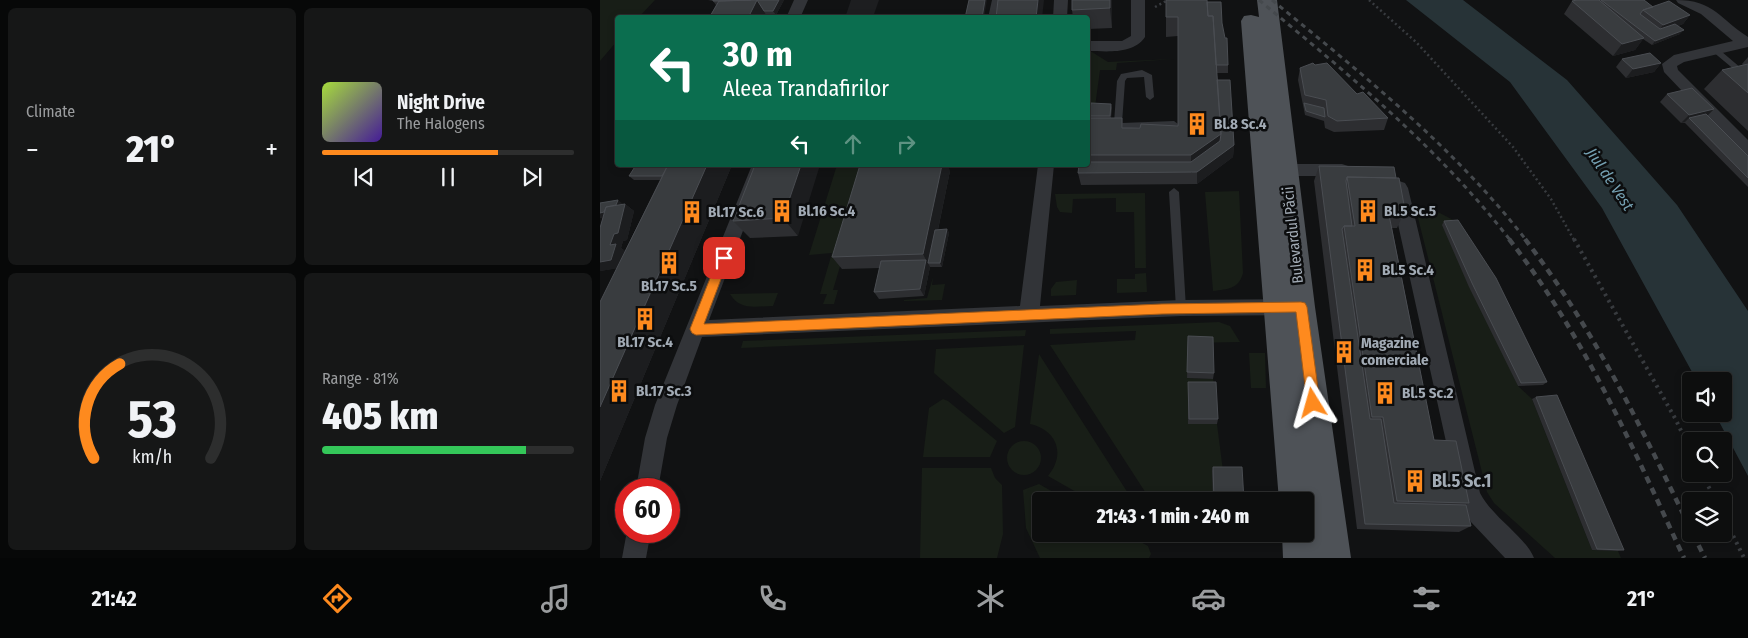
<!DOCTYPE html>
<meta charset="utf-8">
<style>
body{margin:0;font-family:"Fira Sans Condensed",sans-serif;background:#161717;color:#f1f3f6;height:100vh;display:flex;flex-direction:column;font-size:19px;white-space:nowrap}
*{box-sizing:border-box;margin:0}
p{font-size:16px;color:#9a9c9e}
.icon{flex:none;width:28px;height:28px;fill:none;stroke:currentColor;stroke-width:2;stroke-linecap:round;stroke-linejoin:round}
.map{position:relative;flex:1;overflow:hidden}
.side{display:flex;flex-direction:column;gap:8px;padding:8px;background:#070808;width:600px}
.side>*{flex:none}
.top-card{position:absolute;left:15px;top:15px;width:475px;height:152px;border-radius:5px;box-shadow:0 2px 8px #0003,0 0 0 1px #2d2e2e;background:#0b6e4f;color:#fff;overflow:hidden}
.tools{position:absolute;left:1082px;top:372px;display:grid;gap:10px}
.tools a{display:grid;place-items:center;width:50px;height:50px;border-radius:5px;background:#0d0e0e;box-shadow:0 2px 8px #0003,0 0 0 1px #2d2e2e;font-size:25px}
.speed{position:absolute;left:15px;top:478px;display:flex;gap:10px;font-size:25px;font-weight:700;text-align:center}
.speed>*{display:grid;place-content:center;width:65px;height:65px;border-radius:50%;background:#0d0e0e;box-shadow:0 2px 8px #0003,0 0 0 1px #2d2e2e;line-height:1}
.speed .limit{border:8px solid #d22;background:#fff;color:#111}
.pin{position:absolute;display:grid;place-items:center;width:42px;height:42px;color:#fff;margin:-21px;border-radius:10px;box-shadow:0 2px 8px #0006}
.me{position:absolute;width:55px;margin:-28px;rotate:352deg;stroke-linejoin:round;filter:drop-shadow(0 0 4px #0008)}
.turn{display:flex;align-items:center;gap:18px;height:105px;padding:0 25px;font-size:22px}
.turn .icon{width:65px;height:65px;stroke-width:2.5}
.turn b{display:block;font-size:35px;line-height:42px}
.lanes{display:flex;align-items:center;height:48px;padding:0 25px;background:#0003;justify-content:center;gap:25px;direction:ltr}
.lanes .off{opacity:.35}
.big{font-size:38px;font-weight:800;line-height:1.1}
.side .card{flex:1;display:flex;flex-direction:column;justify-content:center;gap:8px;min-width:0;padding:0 18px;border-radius:8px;background:#161717}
.side .dial{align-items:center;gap:0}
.dial svg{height:130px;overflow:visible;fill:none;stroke:#2d2e2e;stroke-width:7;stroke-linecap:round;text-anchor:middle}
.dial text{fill:#f1f3f6;stroke:none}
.song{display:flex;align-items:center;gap:15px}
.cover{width:60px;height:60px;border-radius:8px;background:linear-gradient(135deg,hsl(80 70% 55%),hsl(260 70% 35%))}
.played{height:5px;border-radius:2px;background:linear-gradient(90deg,#fe8a1e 70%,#2d2e2e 70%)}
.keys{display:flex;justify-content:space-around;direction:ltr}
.heat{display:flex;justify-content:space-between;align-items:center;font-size:28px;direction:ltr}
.charge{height:8px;border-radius:4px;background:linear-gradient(90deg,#34c759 81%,#2d2e2e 0)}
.side .tiles{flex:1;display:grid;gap:8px;grid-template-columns:repeat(2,1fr)}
.trip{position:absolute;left:432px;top:492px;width:282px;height:50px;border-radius:5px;background:#0d0e0e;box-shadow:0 2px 8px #0003,0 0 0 1px #2d2e2e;font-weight:800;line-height:50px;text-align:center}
.tab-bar{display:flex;height:80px;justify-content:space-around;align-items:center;background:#050606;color:#9a9c9e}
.tab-bar .icon{width:35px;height:35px}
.tab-bar .on{color:#fe8a1e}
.tab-bar b{font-size:22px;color:#f1f3f6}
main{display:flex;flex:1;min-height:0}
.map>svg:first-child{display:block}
.built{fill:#1d1e20}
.green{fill:#181e17}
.water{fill:#273337}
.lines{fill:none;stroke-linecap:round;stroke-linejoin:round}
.path-far1{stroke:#383b3f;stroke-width:2.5;stroke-dasharray:2 3;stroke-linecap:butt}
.path{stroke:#383b3f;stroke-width:4;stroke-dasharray:2.5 4.5;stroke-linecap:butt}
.service{fill:#323438;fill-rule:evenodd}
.minor{fill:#323438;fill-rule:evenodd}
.primary{fill:#4e5257;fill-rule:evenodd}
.rail-far1{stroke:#45494d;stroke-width:3;stroke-dasharray:5 4.5;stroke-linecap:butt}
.rail{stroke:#45494d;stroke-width:4.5;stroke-dasharray:7 5.5;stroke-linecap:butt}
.wall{fill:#2d2e31}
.shaded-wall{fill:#1c1d1f}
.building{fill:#393c3f;stroke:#4a4d52}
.route{fill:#fe8a1e;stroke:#a55a14}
.labels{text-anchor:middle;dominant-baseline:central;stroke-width:5;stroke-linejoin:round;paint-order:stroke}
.poi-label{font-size:15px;font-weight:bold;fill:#a2abb5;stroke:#0c0d0e;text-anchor:start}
.street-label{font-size:15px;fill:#a2abb5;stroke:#0c0d0e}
.water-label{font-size:16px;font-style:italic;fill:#75a1b3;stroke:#0c0d0e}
.near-poi-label{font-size:18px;font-weight:bold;fill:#a2abb5;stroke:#0c0d0e;text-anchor:start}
</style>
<main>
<section class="side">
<div class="tiles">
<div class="card"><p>Climate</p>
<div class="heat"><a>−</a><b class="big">21°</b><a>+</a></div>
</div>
<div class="card">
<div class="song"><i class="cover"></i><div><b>Night Drive</b><p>The Halogens</p></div></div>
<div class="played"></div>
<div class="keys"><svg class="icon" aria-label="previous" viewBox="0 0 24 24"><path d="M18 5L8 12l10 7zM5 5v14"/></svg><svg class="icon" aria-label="pause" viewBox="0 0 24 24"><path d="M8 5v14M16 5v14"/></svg><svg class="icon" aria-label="next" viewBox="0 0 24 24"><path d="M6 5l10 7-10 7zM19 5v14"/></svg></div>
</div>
<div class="card dial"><svg viewBox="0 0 100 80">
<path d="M14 69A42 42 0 1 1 86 69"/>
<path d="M14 69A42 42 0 0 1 30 11" stroke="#fe8a1e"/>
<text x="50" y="56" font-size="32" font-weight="700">53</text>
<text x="50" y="72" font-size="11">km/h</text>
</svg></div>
<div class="card"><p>Range · 81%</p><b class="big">405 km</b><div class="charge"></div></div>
</div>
</section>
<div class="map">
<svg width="1148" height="558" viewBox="0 0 1148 558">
<rect width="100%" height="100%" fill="#111213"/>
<path class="built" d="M251,0h28l-6,17 -28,1z"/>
<path class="green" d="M0,0h55l-16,17 -21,1 -1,23 -17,20z
M488,52h4l16,10 66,-3 -57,4 -1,7h-16l-5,37h17l-20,1 -2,12 -2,3z
M237,165h33l-37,125h5l-4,14h-11l4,-10h-7l12,-41 -23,2z
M639,191l4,82c-4,16 -15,16 -30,18l-8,-99z
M545,193l1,75h-11l-1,-56h-18v-14l-43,1 -1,14 -12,-1 -3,-5 -2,-13z
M815,206l21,5 21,11 61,164 14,13 60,151 26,1 3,7h-66l-61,-55 -7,-11z
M546,273l1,19 -30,1v-14h18v-5z
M333,277l-1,8 13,-1 -3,16 -38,1v-1l23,-2z
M477,280l-1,15 -25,1v-7l5,-7z
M178,293l-5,13c-17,0 -33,5 -43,-12z
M619,322l11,4 10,16 -52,1 -1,35 26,1 2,9 -27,36h29l6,47 -10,30h-62l-101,-156 85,-5 1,-9 -86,3v-5z
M426,330l-1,6 -284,12 2,-7z
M424,345l-9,82 -11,6 -70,-60 2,-24z
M649,353h16l1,35h-15z
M439,354l94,147h-41l-44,-25c18,-22 9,-46 -18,-52z
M343,399l5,2 49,40 -7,16h-67l6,-49z
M407 458a17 17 0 1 1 34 0a17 17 0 1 1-34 0Z
M322,468h69l4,10 7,7 1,49 -6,24h-77z
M439,484l30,17h-28v33h85l22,12 3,8 -2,4h-109l-14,-30 -3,-38z"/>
<path class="water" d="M806,0h57l104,80 110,125 71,106v165l-33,-62h9v-33h-27l-95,-173 -92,-126z"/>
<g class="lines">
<path class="path-far1" d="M769,0l47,42 97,105 38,52 23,41
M555,7l13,-7"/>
<path class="path" d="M974,239l102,181 15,32
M1102,474l14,27
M1124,517l20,41"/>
<path class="service" d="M392,0h8l-4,18h-8z
M1115,46l33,28v7l-36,-30 -1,-2z
M542,70l10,5 2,22 -4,3 -4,-3 -2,-20 -17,1 -2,3 -3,42 52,-2 4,3 -1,2 -89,4v-6l26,-1 3,-42 4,-7z
M574,188l5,4 7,116 -1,3 -4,1 -4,-1 -1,-3 -7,-116z"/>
<path class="minor" d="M194,0h14l-8,18h-14z
M454,0h14l-1,18h-14z
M531,0h14v37c-12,18 -39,14 -57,14v-10h34l9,-5z
M1076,0c38,0 44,19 72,37v10l-64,15 -7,4 1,4 70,70v16l-6,-2 -78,-82 -2,-8 12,-9 59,-14 -32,-27 -23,-11z
M686,164h56l6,2 2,4 -2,4 -6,2h-56l-6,-2 -2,-4 2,-4z
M152,165h16l-59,155 311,-14 18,-141h16l-14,141 141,-6 108,-1 7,2 3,6 -3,6 -7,2 -108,1 -479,21 -25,68 -10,33 -9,51h-22l9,-51 10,-33z
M799,181l6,2 3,5 72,305c13,25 45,43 54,65h-29l-34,-36 -13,-26 -68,-308 3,-5z
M27,531h24l-5,27h-24z"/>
<path class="primary" d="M657,0h20l38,307 36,251h-68l-1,-24h24v-14l5,2 -1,-14 -4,6v-13h-27l-38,-480 3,-5 7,-1 8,2z"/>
<path class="rail-far1" d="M659,0c89,74 180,148 251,240
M672,0c89,73 183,148 254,240"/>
<path class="rail" d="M909,239c75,96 124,209 175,319
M925,239c69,90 117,190 166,291
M1093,534l12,24"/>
</g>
<path class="wall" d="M108,0h76l-8,15 -9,1 1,2h-59l7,-13 -3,-4z
M512,0v28l-24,1v-11h-15l-1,-8z
M566,0l41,2 15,21 6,42v8h-11v7l17,65 -1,12 -36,27 -116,1 -3,-12 10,-8v-47h2l-1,-2 22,-12 1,4 -1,10h11l1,10h17l38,-3v-89l-12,1z
M977,0h67l9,7 37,8 -7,9 -5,2 2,8 -28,11 -9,-6 -8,11 -22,6 -49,-42 8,-13z
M1148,57v74l-44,-42 18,-19 21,-5 -1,-1z
M1022,59l39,4 -7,9 -28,6 -10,-11z
M700,68l57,26 31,24 -4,12 -50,2 -9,-4 -1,-7 -19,-6 -7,-35z
M1067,94l47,15 -7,7 41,40v31l-63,-64h-4l-21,-21z
M132,165l-132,316v-179l17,-34 -17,3v-43l3,-11 -3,1v-15l25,1 9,7 -7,29 -4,1 -2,7 4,3 35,-71h-26l-5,-4z
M155,165l43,71 -48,2 -17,-17z
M719,166l77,12 9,32 -8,18h-5l42,212 35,63 -3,2 5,21 -12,6 -102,-3 -43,-348z
M350,171l-12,59 9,-1 2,4 -7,34h-12l-6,29 -45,3 -5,-7 6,-24 -38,1 -10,-12z
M844,221l103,161 -4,3 -25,1 -49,-99 -27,-62z
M588,336l26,37 -1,6 -26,-1z
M588,382l30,37 -1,5h-29z
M936,397l88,153 -6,1 -26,-1 -60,-151z
M613,467l31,34h-31l-1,-30z"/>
<path class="shaded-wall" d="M157,0l11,18h-20z
M179,0h5l-8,15 -3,-4z
M385,0h2l-3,18h-2z
M438,0h6l-2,18h-6z
M510,0h2v28l-2,-20z
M1090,15l-7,9 -26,10 6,-9z
M1084,30l-4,4 -28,11 3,-4z
M1044,38l-9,12 -22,6 9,-12z
M1061,63l-7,9 -28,6 7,-9z
M1114,109l-8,8 -17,1 -4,4 -4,1 8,-8z
M621,134l-2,18 -28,21v-18z
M634,145l-1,12 -36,27v-12z
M107,165h25l-132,316v-74z
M201,165h19l-22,71 -15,-18z
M342,165h6l2,6 -19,92h-3l2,4 -6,29 -4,-7 6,-29 -3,-6z
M18,200l5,4 -4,10 -19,4v-5z
M25,204l9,7 -7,29 -4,1 -2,7 4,3 -5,17 -20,3v-9l10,-17z
M347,229l2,4 -7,34 -2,-4z"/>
<path class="building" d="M113,0h38l-32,1h-6z
M157,0l-9,18h-39l10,-17z
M157,0h22l-6,11h-9z
M369,0h16l-3,18h-17z
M398,0h40l-2,18h-40z
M472,0h38v8l-38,2z
M566,0h41l1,16h5l8,118 -30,21h-103v-37h34v10h18l1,-4 37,2v-109h-12z
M977,0h22l45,38 -22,6 -50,-43z
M1001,0h43l9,7 -10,3 -3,4 20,15 15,-5 9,6 -29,11z
M1069,1l21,14 -27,10 -20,-15z
M607,2h14l1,21 3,15h2l1,27h-12l-3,-49h-5z
M1050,53l11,10 -28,6 -11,-10z
M713,63l2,2 12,-2 30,31 6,-2 25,26 -51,3 -9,-5 -2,-16 -21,-5 -5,-27z
M1148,64v29l-26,-23z
M617,80h13l4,65 -37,27 -119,1 1,-8h9v-3h103l29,-21 1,-7z
M1092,88l22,21 -25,6 -22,-21z
M491,103l20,1 -1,12h-21z
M704,103l20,5 1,9 -19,-6z
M1106,114l42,42v22l-59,-60z
M36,165h32l-6,11h-33z
M68,165h39l-107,242v-105z
M155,165h46l-18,53 -50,3z
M260,165h82l-19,89 -91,3z
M719,166l75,1 2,11 -49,-1 -1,4 6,45h-8l-2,3 28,190h11l13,84 72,2 5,21 -106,-2z
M747,177l52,1 6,32h-17l46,230 22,1 13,62 -72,-2 -14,-84h-11l-28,-191h11z
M18,200l-2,5 -10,2 -2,5 -4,1v-10z
M25,204l-7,29 -4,1 -4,11 6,-1 -5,16 -11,2v-34l6,-21z
M858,220l38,58 51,104 -26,1 -49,-100 -28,-62z
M347,229l-7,34h-12l7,-33z
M326,260l-6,29 -46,3 7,-31z
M588,336l25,1 1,36 -27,-1z
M588,382h28l2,37h-29z
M957,395l67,155 -27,-1 -61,-152z
M613,467h29l2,34h-30z"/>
<path class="route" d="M124,253l5,5 -25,66 458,-20 139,-2 4,1 2,4 13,96 -2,5 -5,1 -4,-1 -2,-5 -11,-91 -134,2 -466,21 -4,-2 -2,-4 28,-71z"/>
<defs>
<symbol id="building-bare" viewBox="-9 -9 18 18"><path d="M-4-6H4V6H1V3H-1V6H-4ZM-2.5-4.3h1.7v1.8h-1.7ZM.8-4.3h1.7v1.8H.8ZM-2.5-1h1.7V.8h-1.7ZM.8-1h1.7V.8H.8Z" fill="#fe8a1e" stroke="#0c0d0e" stroke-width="2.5" paint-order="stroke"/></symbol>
</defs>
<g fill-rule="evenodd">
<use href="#building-bare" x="581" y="108" width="32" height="32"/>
<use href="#building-bare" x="166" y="195" width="32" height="32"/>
<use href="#building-bare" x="752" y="195" width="32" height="32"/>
<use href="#building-bare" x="76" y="196" width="32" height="32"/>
<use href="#building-bare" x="53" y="247" width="32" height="32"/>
<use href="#building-bare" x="749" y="254" width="32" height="32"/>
<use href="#building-bare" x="29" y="303" width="32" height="32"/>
<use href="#building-bare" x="728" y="336" width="32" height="32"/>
<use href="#building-bare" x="3" y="375" width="32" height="32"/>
<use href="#building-bare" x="769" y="377" width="32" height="32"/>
<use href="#building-bare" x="799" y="465" width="32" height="32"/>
</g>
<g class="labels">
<g class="poi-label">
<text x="614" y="124">Bl.8 Sc.4</text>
<text x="198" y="211">Bl.16 Sc.4</text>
<text x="784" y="211">Bl.5 Sc.5</text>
<text x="108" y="212">Bl.17 Sc.6</text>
<text x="782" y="270">Bl.5 Sc.4</text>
<text x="69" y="286" text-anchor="middle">Bl.17 Sc.5</text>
<text x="45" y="342" text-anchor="middle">Bl.17 Sc.4</text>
<text x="761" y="343">Magazine<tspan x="761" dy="17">comerciale</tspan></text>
<text x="36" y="391">Bl.17 Sc.3</text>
<text x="802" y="393">Bl.5 Sc.2</text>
</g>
<g class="street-label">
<text transform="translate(693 235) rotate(-96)">Bulevardul Păcii</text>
</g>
<g class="water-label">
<text transform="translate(1010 179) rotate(56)">Jiul de Vest</text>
</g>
<g class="near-poi-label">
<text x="832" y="481">Bl.5 Sc.1</text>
</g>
</g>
</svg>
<div class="tools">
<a><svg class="icon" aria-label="sound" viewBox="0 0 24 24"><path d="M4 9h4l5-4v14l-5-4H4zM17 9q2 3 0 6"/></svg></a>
<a><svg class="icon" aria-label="search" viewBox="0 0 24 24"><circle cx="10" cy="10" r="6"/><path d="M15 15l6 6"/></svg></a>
<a><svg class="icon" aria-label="layers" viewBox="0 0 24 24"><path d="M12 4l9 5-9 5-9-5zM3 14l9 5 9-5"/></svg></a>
</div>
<div class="speed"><div class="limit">60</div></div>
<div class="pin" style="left:124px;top:258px;background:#d93025"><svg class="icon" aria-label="arrive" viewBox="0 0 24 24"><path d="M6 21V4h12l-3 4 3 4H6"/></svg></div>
<svg class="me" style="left:713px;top:403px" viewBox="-20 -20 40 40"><path d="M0-17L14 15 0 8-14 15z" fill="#fe8a1e" stroke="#fff" stroke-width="4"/></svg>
<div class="trip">21:43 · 1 min · 240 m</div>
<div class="top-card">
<div class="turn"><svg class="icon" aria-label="left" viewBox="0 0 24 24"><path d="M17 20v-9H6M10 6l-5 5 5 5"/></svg><div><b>30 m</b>Aleea Trandafirilor</div></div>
<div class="lanes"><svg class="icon" aria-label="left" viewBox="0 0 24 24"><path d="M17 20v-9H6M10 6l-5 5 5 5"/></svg><svg class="icon off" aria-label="ahead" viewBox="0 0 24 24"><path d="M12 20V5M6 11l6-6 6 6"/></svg><svg class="icon off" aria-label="right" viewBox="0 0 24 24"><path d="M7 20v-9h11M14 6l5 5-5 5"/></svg></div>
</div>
</div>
</main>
<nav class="tab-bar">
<b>21:42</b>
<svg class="icon on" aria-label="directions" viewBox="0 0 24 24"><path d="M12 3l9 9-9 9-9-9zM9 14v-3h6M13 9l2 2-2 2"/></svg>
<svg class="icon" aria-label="music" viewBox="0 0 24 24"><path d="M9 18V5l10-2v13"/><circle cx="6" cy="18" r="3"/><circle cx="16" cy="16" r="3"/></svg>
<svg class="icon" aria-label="phone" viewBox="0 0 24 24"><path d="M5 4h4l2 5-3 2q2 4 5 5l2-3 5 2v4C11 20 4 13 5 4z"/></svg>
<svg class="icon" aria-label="climate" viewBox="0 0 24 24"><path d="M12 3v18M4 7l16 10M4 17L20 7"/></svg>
<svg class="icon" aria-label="car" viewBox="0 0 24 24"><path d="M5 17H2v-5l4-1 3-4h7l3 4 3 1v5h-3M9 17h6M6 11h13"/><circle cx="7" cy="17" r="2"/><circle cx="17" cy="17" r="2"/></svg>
<svg class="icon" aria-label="filters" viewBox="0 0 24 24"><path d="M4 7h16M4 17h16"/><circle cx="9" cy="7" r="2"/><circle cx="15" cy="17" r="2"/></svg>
<b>21°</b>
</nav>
